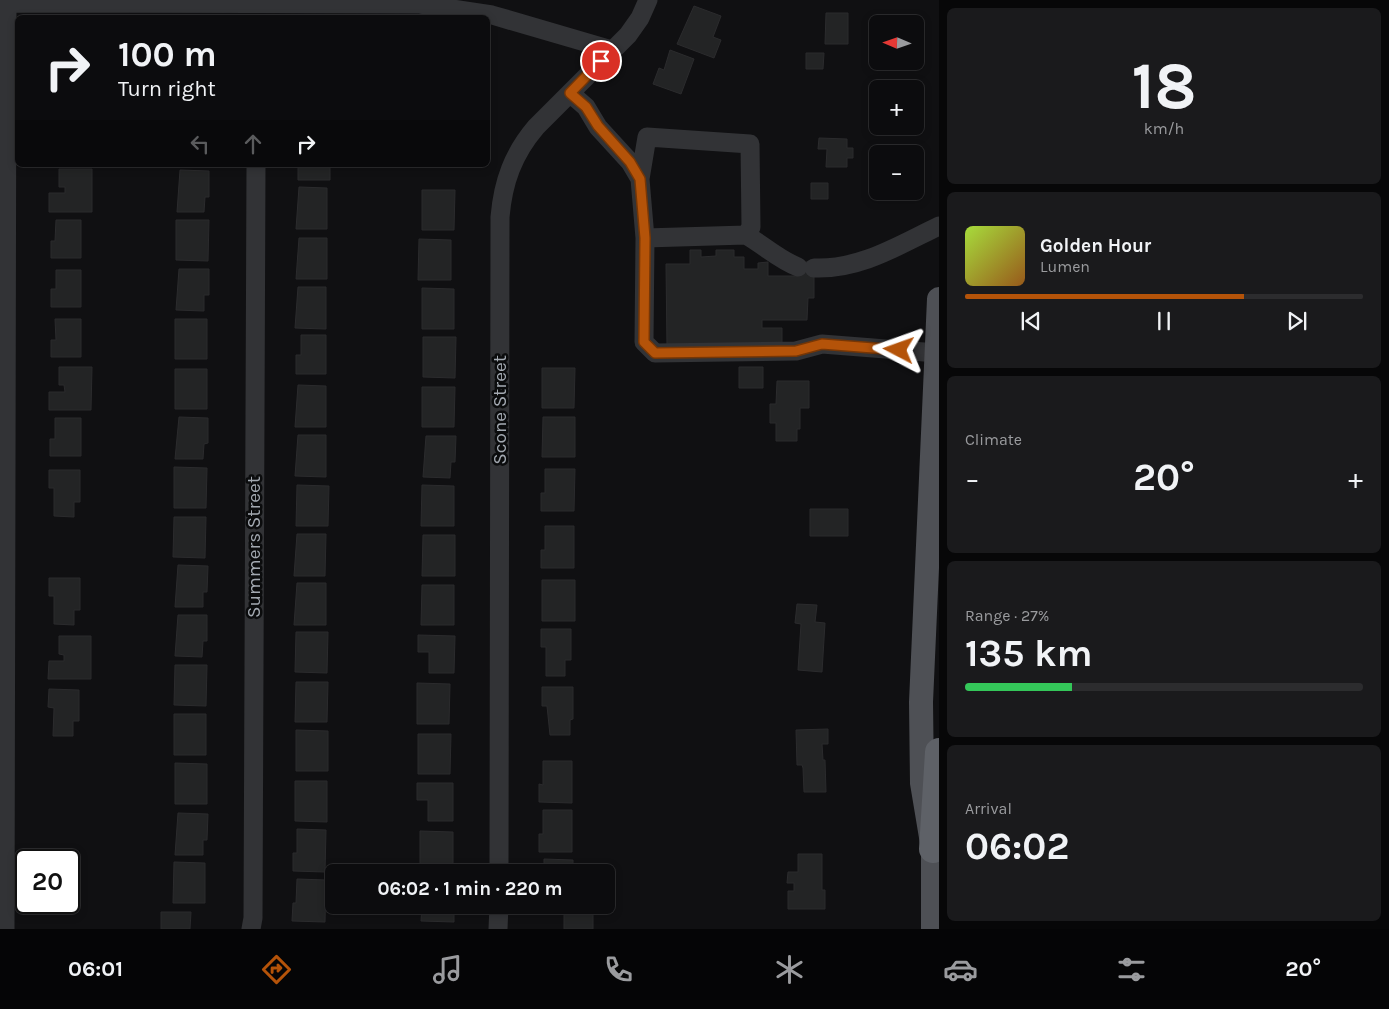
<!DOCTYPE html>
<meta charset="utf-8">
<style>
body{margin:0;font-family:Karla,sans-serif;background:#1a1a1c;color:#f1f3f6;height:100vh;display:flex;flex-direction:column;font-size:19px;white-space:nowrap}
*{box-sizing:border-box;margin:0}
p{font-size:16px;color:#9a9b9e}
.icon{flex:none;width:28px;height:28px;fill:none;stroke:currentColor;stroke-width:2;stroke-linecap:round;stroke-linejoin:round}
.map{position:relative;flex:1;overflow:hidden}
.details{display:flex;flex-direction:column;gap:8px;padding:8px;background:#070708;width:450px}
.details>*{flex:none}
.guide{position:absolute;left:15px;top:15px;width:475px;height:152px;border-radius:8px;box-shadow:0 2px 8px #0003,0 0 0 1px #2c2c2e;background:#0c0c0e;color:#f1f3f6;overflow:hidden}
.needle{width:32px;rotate:272deg}
.fabs{position:absolute;left:869px;top:15px;display:grid;gap:10px}
.fabs a{display:grid;place-items:center;width:55px;height:55px;border-radius:8px;background:#0c0c0e;box-shadow:0 2px 8px #0003,0 0 0 1px #2c2c2e;font-size:25px}
.speed{position:absolute;left:15px;top:849px;display:flex;gap:10px;font-size:25px;font-weight:700;text-align:center}
.speed>*{display:grid;place-content:center;width:65px;height:65px;border-radius:50%;background:#0c0c0e;box-shadow:0 2px 8px #0003,0 0 0 1px #2c2c2e;line-height:1}
.speed .limit{border:2px solid #111;border-radius:8px;background:#fff;color:#111}
.pin{position:absolute;display:grid;place-items:center;width:42px;height:42px;color:#fff;margin:-21px;border:2px solid #fff;border-radius:50%;box-shadow:0 1px 5px #0007}
.me{position:absolute;width:55px;margin:-28px;rotate:274deg;stroke-linejoin:round;filter:drop-shadow(0 0 4px #0008)}
.turn{display:flex;align-items:center;gap:18px;height:105px;padding:0 20px;font-size:22px}
.turn .icon{width:65px;height:65px;stroke-width:2.5}
.turn b{display:block;font-size:35px;line-height:42px}
.lanes{display:flex;align-items:center;height:48px;padding:0 20px;background:#0003;justify-content:center;gap:25px;direction:ltr}
.lanes .off{opacity:.35}
.big{font-size:38px;font-weight:700;line-height:1.1}
.details .tile{flex:1;display:flex;flex-direction:column;justify-content:center;gap:8px;min-width:0;padding:0 18px;border-radius:8px;background:#1a1a1c}
.details .dial{align-items:center;gap:0}
.dial b{font-size:65px;line-height:1}
.song{display:flex;align-items:center;gap:15px}
.cover{width:60px;height:60px;border-radius:8px;background:linear-gradient(135deg,hsl(80 70% 55%),hsl(30 70% 35%))}
.played{height:5px;border-radius:2px;background:linear-gradient(90deg,#b45309 70%,#2c2c2e 70%)}
.keys{display:flex;justify-content:space-around;direction:ltr}
.heat{display:flex;justify-content:space-between;align-items:center;font-size:28px;direction:ltr}
.charge{height:8px;border-radius:4px;background:linear-gradient(90deg,#34c759 27%,#2c2c2e 0)}
.trip{position:absolute;left:325px;top:864px;width:290px;height:50px;border-radius:8px;background:#0c0c0e;box-shadow:0 2px 8px #0003,0 0 0 1px #2c2c2e;font-weight:700;line-height:50px;text-align:center}
.menu{display:flex;height:80px;justify-content:space-around;align-items:center;background:#050506;color:#9a9b9e}
.menu .icon{width:35px;height:35px}
.menu .selected{color:#b45309}
.menu b{font-size:22px;color:#f1f3f6}
main{display:flex;flex:1;min-height:0}
.map>svg:first-child{display:block}
.building{fill:#232425;stroke:#2b2b2d}
.lines{fill:none;stroke-linecap:round;stroke-linejoin:round}
.minor{stroke:#323336;stroke-width:19}
.major{stroke:#4e5055;stroke-width:24}
.highway{stroke:#5e6167;stroke-width:28}
.route-casing{stroke:#753606;stroke-width:12}
.route{stroke:#b45309;stroke-width:9}
.labels{text-anchor:middle;dominant-baseline:central;stroke-width:5;stroke-linejoin:round;paint-order:stroke}
.street-label{font-size:19px;fill:#a3a9b1;stroke:#0b0c0d}
</style>
<main>
<div class="map">
<svg width="939" height="929" viewBox="0 0 939 929">
<rect width="100%" height="100%" fill="#101012"/>
<path class="building" d="M694,6l27,10 -8,21 8,3 -7,18 -37,-14z
M826,13h22v31h-23z
M670,50l24,9 -13,35 -28,-10 6,-16 5,2z
M806,53h18l-1,16h-17z
M819,138l28,1v9h6v10h-6v9h-21l1,-18h-9z
M298,165h32v15h-32z
M59,169h33v43h-43v-19h16v-6h-6z
M180,170l29,1v26h-4l-1,15h-27z
M811,183h17v16h-17z
M299,187l28,1v41h-31z
M422,190h33l-1,40h-32z
M56,220h25v38h-30v-17h4z
M176,220h33l-1,41 -32,-1z
M299,238h28v41h-31z
M419,239l32,1v40h-33z
M690,250h11v7l15,-1v-6h18v7h10v12h14v-6l10,-1v14h30l-1,-14h17v36h-6l-1,22h-45v8h20v20h-115l-1,-84h24z
M179,269h30v26h-5v16l-28,-1z
M56,270h25v37h-30v-18h5z
M298,287h28v42l-31,-1z
M422,288l32,1v40h-32z
M55,319h26v38h-30v-17h5z
M175,319h32v40h-32z
M301,335h25v39h-30v-19h5z
M423,337h33l-1,41 -32,-1z
M59,367h33l-1,43h-42v-18h16l-1,-7h-5z
M739,367h24v21h-24z
M542,368h33l-1,40h-32z
M175,369h32v40h-32z
M777,381h32v27h-9v21h-3v12h-21v-18h-6v-19h6z
M298,385l28,1v41h-31z
M422,387h33l-1,40h-32z
M179,417l29,1v25l-4,1 -1,15h-28z
M543,417h32v40h-33z
M55,418h26v38h-31v-17h5z
M298,435h28v42l-31,-1z
M426,436h30l-1,26h-4l-1,16 -27,-1z
M174,467l33,1 -1,40h-32z
M545,469h30l-1,42h-33v-18h4z
M49,470h31v32h-6v15l-20,-1v-28h-5z
M297,485l32,1 -1,40h-32z
M422,485l32,1v40h-33z
M810,509h38v27h-38z
M174,517h32l-1,41 -32,-1z
M545,526h29v42h-33v-18h4z
M297,534h29l-1,42h-31z
M423,535h32v41h-33z
M178,565l30,1 -1,26h-4v15h-28z
M49,578h31v32h-6v15l-20,-1v-28h-5z
M542,580h33v41h-33z
M297,583h29v42h-32z
M422,585h32v40h-33z
M797,604l20,1 -2,17 10,1 -3,49 -24,-2 3,-46 -6,-1z
M178,615h29v26h-4l-1,16 -27,-1z
M541,629h30v31h-6v16h-19v-29h-5z
M296,632h32l-1,41 -32,-1z
M418,635l37,1 -1,37h-25v-21h-11z
M59,636h32v43h-43l1,-18h15v-6l-5,-1z
M175,665h32l-1,41 -32,-1z
M296,682h32l-1,40h-32z
M417,683l33,1 -1,40h-32z
M542,687h31v32l-3,1v15h-20l-3,-29h-5z
M49,689l30,1v31h-6v15h-20l1,-28 -6,-1z
M174,714h32v41h-32z
M828,729v15h-6l1,16h2l1,32h-22l-1,-24 -1,-3h-5l-1,-35z
M296,730l32,1v40h-32z
M418,734h33l-1,40h-32z
M543,761h29v42l-33,-1v-18l4,1z
M175,763l32,1v40h-32z
M295,781h32v41l-32,-1z
M417,783h36v38h-25v-21h-11z
M543,810h29v42h-33v-18h4z
M178,813l30,1 -1,26h-4v15h-28z
M297,829l29,1 -1,42 -32,-1v-18h4z
M420,831l33,1v40h-33z
M798,854h24v36h3v19h-37v-18h6v-8h-7l1,-11h10z
M544,859l29,1v12h-29z
M174,862l31,1v40h-32z
M297,879l29,1 -1,42 -33,-1 1,-18h3z
M422,905h32v17l-33,-1z
M564,909h29v20h-29z
M161,912h30l-1,17h-29z"/>
<g class="lines">
<path class="minor" d="M0,3l420,1 72,11 120,35
M570,93l16,14 12,20 32,35 10,17 5,59 101,-3 5,-8 -1,-83 -103,-7 -7,42
M746,235c19,11 32,24 52,32
M645,238l-1,104 11,11 141,-2 26,-7 115,9
M814,268c46,2 85,-23 125,-42
M499,872l1,-655c3,-35 13,-63 36,-90l92,-92 12,-17 8,-18
M5,929l2,-926
M251,929l2,-11 3,-753
M498,929l1,-24"/>
<path class="major" d="M933,929v-80l-11,-66 -1,-81 18,-403"/>
<path class="highway" d="M933,849l6,-97"/>
</g>
<g class="lines">
<defs>
<path id="route" d="M601,61l-31,32 16,14 12,19 32,36 10,17 5,59 -1,104 11,11 141,-2 26,-7 77,6"/>
</defs>
<use href="#route" class="route-casing"/>
<use href="#route" class="route"/>
</g>
<g class="labels">
<g class="street-label">
<text transform="translate(500 410) rotate(-90)">Scone Street</text>
<text transform="translate(254 547) rotate(-90)">Summers Street</text>
</g>
</g>
</svg>
<div class="fabs">
<a><svg class="needle" viewBox="-14 -14 28 28"><path d="M0-13l5 13h-10z" fill="#e53935"/><path d="M0 13l5-13h-10z" fill="#9a9b9e"/></svg></a>
<a>+</a>
<a>−</a>
</div>
<div class="speed"><div class="limit">20</div></div>
<div class="pin" style="left:601px;top:61px;background:#d93025"><svg class="icon" aria-label="arrive" viewBox="0 0 24 24"><path d="M6 21V4h12l-3 4 3 4H6"/></svg></div>
<svg class="me" style="left:899px;top:350px" viewBox="-20 -20 40 40"><path d="M0-17L14 15 0 8-14 15z" fill="#b45309" stroke="#fff" stroke-width="4"/></svg>
<div class="trip">06:02 · 1 min · 220 m</div>
<div class="guide">
<div class="turn"><svg class="icon" aria-label="right" viewBox="0 0 24 24"><path d="M7 20v-9h11M14 6l5 5-5 5"/></svg><div><b>100 m</b>Turn right</div></div>
<div class="lanes"><svg class="icon off" aria-label="left" viewBox="0 0 24 24"><path d="M17 20v-9H6M10 6l-5 5 5 5"/></svg><svg class="icon off" aria-label="ahead" viewBox="0 0 24 24"><path d="M12 20V5M6 11l6-6 6 6"/></svg><svg class="icon" aria-label="right" viewBox="0 0 24 24"><path d="M7 20v-9h11M14 6l5 5-5 5"/></svg></div>
</div>
</div>
<section class="details">
<div class="tile dial"><b>18</b><p>km/h</p></div>
<div class="tile">
<div class="song"><i class="cover"></i><div><b>Golden Hour</b><p>Lumen</p></div></div>
<div class="played"></div>
<div class="keys"><svg class="icon" aria-label="previous" viewBox="0 0 24 24"><path d="M18 5L8 12l10 7zM5 5v14"/></svg><svg class="icon" aria-label="pause" viewBox="0 0 24 24"><path d="M8 5v14M16 5v14"/></svg><svg class="icon" aria-label="next" viewBox="0 0 24 24"><path d="M6 5l10 7-10 7zM19 5v14"/></svg></div>
</div>
<div class="tile"><p>Climate</p>
<div class="heat"><a>−</a><b class="big">20°</b><a>+</a></div>
</div>
<div class="tile"><p>Range · 27%</p><b class="big">135 km</b><div class="charge"></div></div>
<div class="tile"><p>Arrival</p><b class="big">06:02</b></div>
</section>
</main>
<nav class="menu">
<b>06:01</b>
<svg class="icon selected" aria-label="directions" viewBox="0 0 24 24"><path d="M12 3l9 9-9 9-9-9zM9 14v-3h6M13 9l2 2-2 2"/></svg>
<svg class="icon" aria-label="music" viewBox="0 0 24 24"><path d="M9 18V5l10-2v13"/><circle cx="6" cy="18" r="3"/><circle cx="16" cy="16" r="3"/></svg>
<svg class="icon" aria-label="phone" viewBox="0 0 24 24"><path d="M5 4h4l2 5-3 2q2 4 5 5l2-3 5 2v4C11 20 4 13 5 4z"/></svg>
<svg class="icon" aria-label="climate" viewBox="0 0 24 24"><path d="M12 3v18M4 7l16 10M4 17L20 7"/></svg>
<svg class="icon" aria-label="car" viewBox="0 0 24 24"><path d="M5 17H2v-5l4-1 3-4h7l3 4 3 1v5h-3M9 17h6M6 11h13"/><circle cx="7" cy="17" r="2"/><circle cx="17" cy="17" r="2"/></svg>
<svg class="icon" aria-label="filters" viewBox="0 0 24 24"><path d="M4 7h16M4 17h16"/><circle cx="9" cy="7" r="2"/><circle cx="15" cy="17" r="2"/></svg>
<b>20°</b>
</nav>
